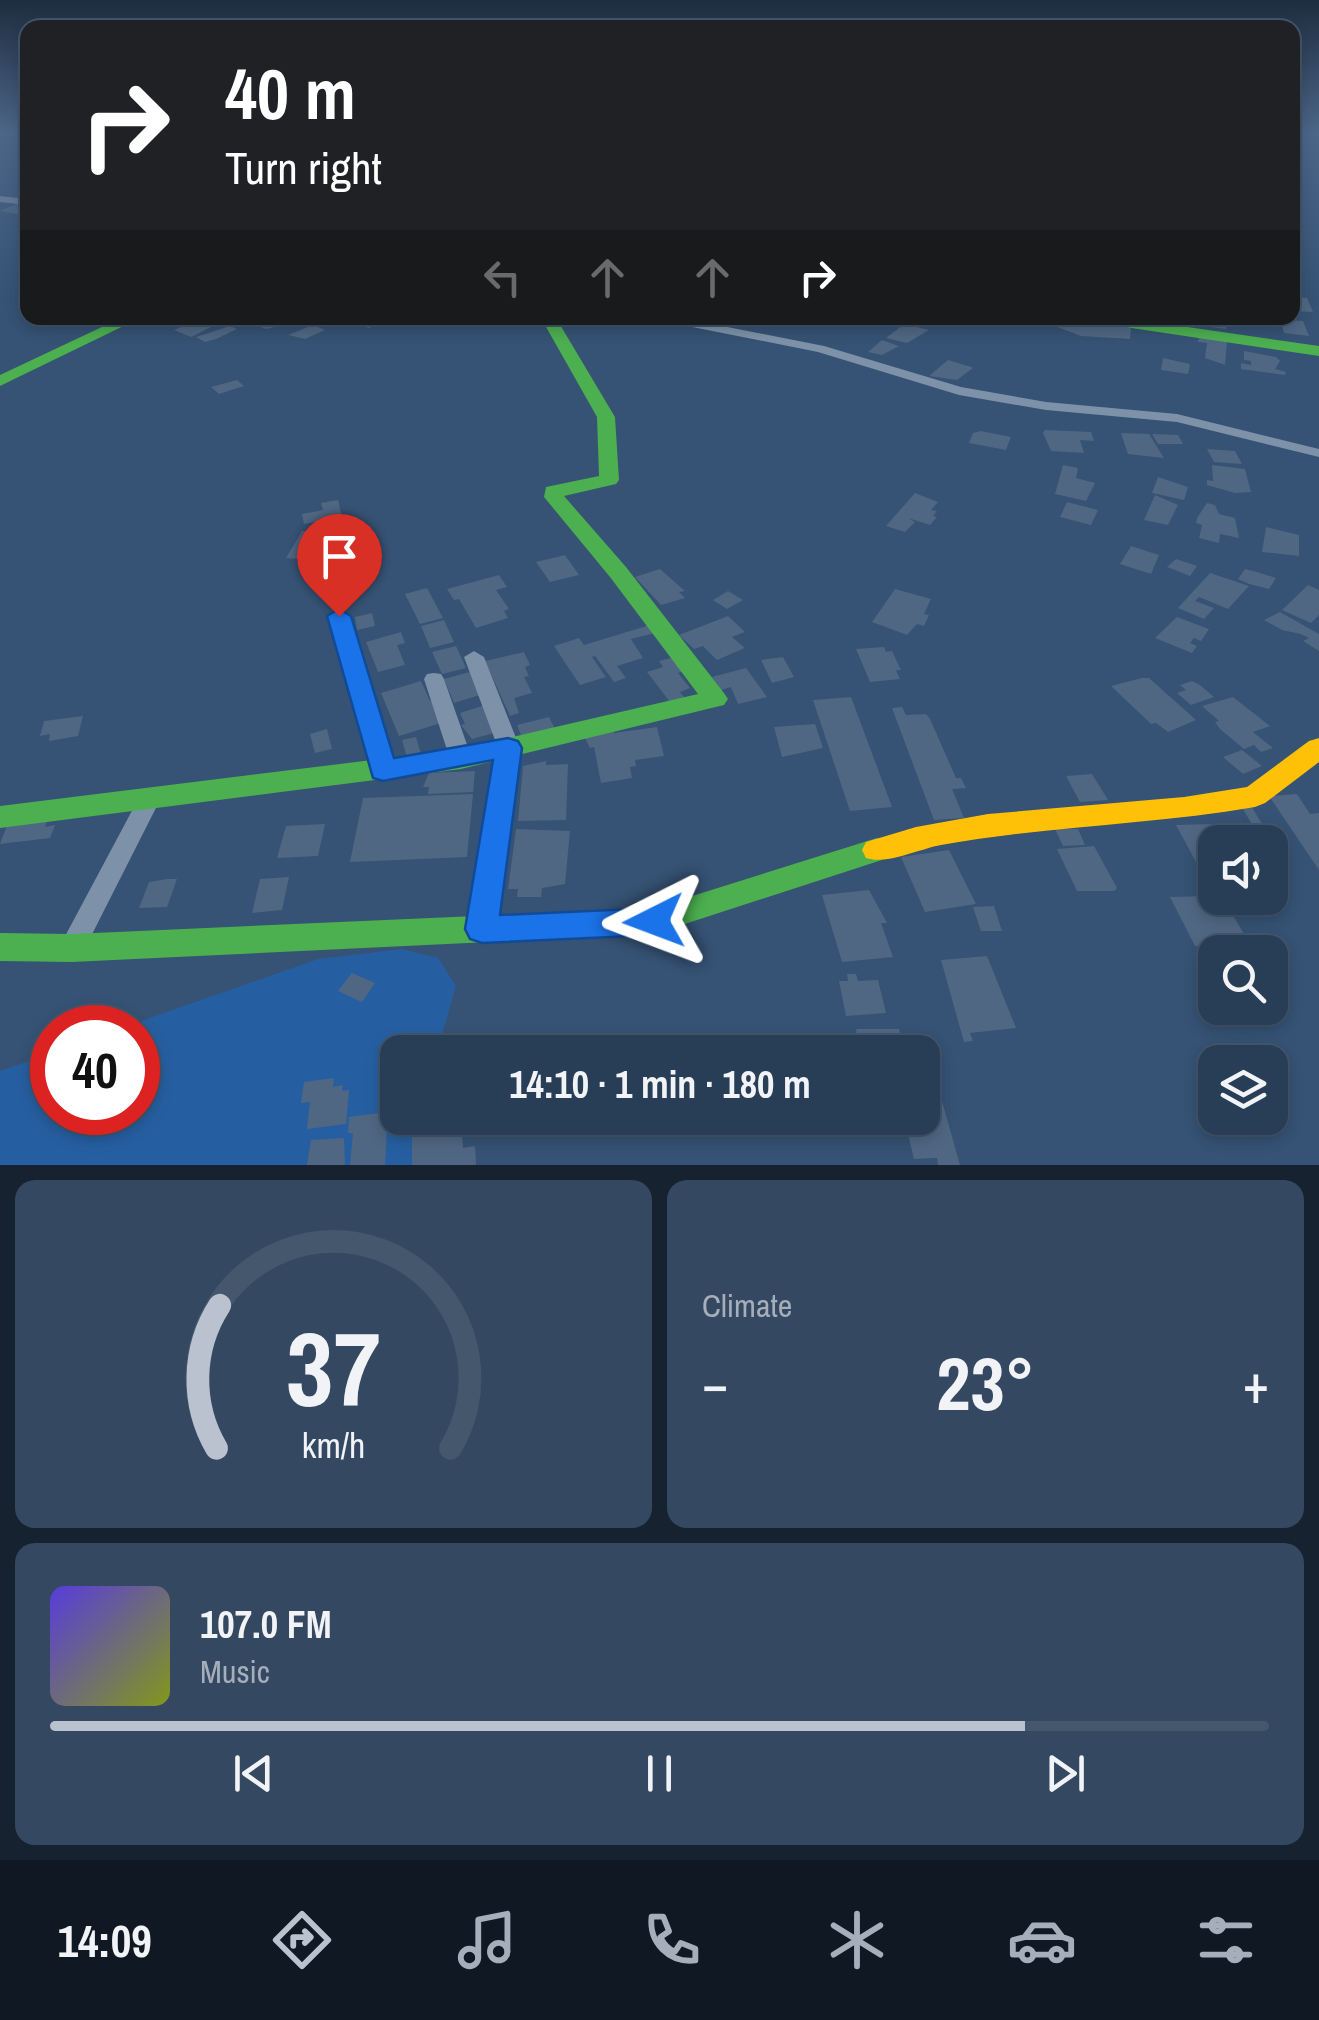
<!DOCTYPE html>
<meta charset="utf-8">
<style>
body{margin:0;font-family:"Archivo Narrow",sans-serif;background:#344961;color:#f1f3f6;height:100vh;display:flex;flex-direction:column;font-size:38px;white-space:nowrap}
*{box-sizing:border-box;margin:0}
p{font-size:32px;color:#a5aeba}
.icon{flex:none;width:55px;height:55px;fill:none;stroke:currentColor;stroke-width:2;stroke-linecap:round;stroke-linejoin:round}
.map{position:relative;height:1165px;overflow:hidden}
.details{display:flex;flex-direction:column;gap:15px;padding:15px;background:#162230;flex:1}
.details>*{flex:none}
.guide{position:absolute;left:20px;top:20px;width:1280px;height:305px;border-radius:20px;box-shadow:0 5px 15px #0003,0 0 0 2px #44576d;background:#202124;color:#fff;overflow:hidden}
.tools{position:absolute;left:1198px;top:825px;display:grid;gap:20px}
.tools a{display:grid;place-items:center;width:90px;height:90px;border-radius:20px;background:#283e57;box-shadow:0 5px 15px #0003,0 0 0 2px #44576d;font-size:50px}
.speed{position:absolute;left:30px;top:1005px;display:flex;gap:20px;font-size:50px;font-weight:700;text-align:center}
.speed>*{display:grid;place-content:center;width:130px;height:130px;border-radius:50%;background:#283e57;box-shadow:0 5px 15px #0003,0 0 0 2px #44576d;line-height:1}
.speed .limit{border:15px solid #d22;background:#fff;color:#111}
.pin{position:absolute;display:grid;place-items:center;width:85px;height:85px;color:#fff;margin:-102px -42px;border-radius:50% 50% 50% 0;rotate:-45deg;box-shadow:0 0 10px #0007}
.pin .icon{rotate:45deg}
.me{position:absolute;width:110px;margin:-55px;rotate:267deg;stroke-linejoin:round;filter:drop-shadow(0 0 8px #0008)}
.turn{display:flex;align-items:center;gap:35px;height:210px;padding:0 40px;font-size:45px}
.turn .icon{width:130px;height:130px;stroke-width:2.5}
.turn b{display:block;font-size:70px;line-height:85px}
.lanes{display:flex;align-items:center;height:95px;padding:0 40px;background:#0003;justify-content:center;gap:50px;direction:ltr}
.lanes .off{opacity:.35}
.big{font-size:75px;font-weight:700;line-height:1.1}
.details .tile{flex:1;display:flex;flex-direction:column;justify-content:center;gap:15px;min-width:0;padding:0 35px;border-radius:20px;background:#344961}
.details .dial{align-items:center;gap:0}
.dial svg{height:260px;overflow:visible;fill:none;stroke:#44576d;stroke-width:7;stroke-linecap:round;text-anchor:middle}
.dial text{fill:#f1f3f6;stroke:none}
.song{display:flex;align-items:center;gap:30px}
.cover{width:120px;height:120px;border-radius:15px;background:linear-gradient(135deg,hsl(250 70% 55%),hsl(70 70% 35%))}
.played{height:10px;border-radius:5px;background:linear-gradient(90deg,#b9c2ce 80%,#44576d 80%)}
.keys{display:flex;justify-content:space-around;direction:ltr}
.heat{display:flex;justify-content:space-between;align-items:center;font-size:55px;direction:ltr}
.details .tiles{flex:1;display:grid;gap:15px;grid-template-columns:1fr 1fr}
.tile:last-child{grid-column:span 2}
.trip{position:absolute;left:380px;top:1035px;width:560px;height:100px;border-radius:20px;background:#283e57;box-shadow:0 5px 15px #0003,0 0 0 2px #44576d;font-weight:700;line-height:100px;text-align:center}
.dock{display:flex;height:160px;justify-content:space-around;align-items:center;background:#101923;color:#a5aeba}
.dock .icon{width:70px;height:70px}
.dock .active{color:#b9c2ce}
.dock b{font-size:45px;color:#f1f3f6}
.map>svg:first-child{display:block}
.green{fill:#265fa1}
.building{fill:#506783}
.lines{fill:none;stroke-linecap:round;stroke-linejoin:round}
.street{fill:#7d92a8;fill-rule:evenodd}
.fast{fill:#4caf50;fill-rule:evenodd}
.slow{fill:#ffc107;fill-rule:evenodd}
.route{fill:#1a73e8;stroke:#114b97;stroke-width:2.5}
</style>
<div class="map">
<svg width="1319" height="1165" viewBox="0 0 1319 1165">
<rect width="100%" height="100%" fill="#365274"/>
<path class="green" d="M402,949l36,9 18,28 -19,66h-39v66h25l-2,47h-421v-94l52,-18v59h86v-84l-14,-1 194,-68z"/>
<path class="building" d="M16,204l12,1v11l-28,-5z
M1292,296l15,2 6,14 -21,-1z
M202,318l15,6 -26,13 -17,-7z
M272,318h18l10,3 -34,8 -11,-4z
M378,318h25l-11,7 -7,-3 -16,6 -10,-3z
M1033,318h29l69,10 -1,11 -49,-3z
M1203,318h23v11l-22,-3z
M1281,320l22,1 6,15 -25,-3z
M904,324l25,6 -22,13 -21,-5z
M313,325l12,5 -20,9 -17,-4z
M230,326l7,3 -21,10 -11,3 -9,-5z
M1199,337l28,5 -2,23 -20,-7 2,-15 -9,-1z
M882,340l17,6 -17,9 -14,-3z
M1244,351l32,6 4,4 -5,8 11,3 -1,3 -44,-6v-6l10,2v-4l-7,-1z
M1163,358l27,6 -2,10 -27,-4z
M948,360l23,7 2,1 -16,12 -28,-4z
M237,380l7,6 -25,8 -8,-7z
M1045,430l46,2 3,9 -14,-1 4,13 -33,-2 -8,-18z
M981,431l30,6 -5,13 -37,-7 4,-10z
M1121,433l28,1 15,24 -36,-4z
M1152,434l26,1 5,9h-25z
M1207,449l28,2 7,13 -28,-2z
M1063,465l15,3 -2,10 19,5 -9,18 -31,-7z
M1212,465l33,4 6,23 -16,1 -28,-8v-5l6,1z
M1158,477l30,10 -4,13 -32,-7z
M915,493l23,9 -7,8 6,1 -4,5 4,1 -7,8 -22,-7 7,4 -10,10 -19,-6z
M1155,495l23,10 -10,20 -24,-5z
M338,500l4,17 -38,7 -2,-10 21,-4 -2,-7z
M1067,502l31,8 -7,15 -31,-8z
M1207,503l8,2 4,9 16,4 4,20 -19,-4 -1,9 -20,-5 3,-13 -6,-2 1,-5z
M1266,527l33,8v21l-37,-4z
M302,531l29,1 6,2 -17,27 -34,-3z
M1131,546l28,9 -8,19 -31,-10z
M565,555l14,20 -29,7 -14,-20z
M1176,559l21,7 -7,10 -23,-9z
M660,569l25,22 -6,1 6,6 -24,7 -26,-28z
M1245,569l12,3 19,6 -7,11 -20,-5 -11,-5z
M1210,573l39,13 -21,23 -29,-12 -4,4 19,7 -10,11 -26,-11z
M499,575l8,12 -11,3 13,19 -5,2 4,7 -32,10 -17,-29 -5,1 -7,-11z
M1308,585l11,5v25l-8,8 -29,-13z
M427,588l16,30 -23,6 -15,-30z
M895,589l36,10 -7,15 5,1 -5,11 -7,-2 -10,11 -35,-13z
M728,591l15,9 -16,9 -14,-9z
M1280,612l39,22v17l-16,-10 6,-3 -8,-4 -19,-4 -18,-10z
M372,613l3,13 -18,4 -2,-13z
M728,616l17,16 -13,5 13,11 -28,12 -14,-14 -9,3 -15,-14z
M1177,617l32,12 -8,12 -7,-3 -4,5 7,3 -5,7 -37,-15z
M444,620l10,22 -24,6 -9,-22z
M650,625l5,8 -24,6 12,19 -26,8 9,12 -12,4 -19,-26 -3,1 14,20 -26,8 -26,-39 25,-8 5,7z
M401,632l4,11 -8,2 8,20 -27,7 -12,-30z
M456,646l10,22 -24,6 -10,-22z
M884,647l2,5 6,-1 9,19h-5l4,9 -30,3 -14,-33z
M524,652l6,13 -5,2 4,9 -5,1 8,16 -18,5 5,15 -9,3 -25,-55z
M675,657l12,13 -9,3 12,15 -10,4 4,5 -14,5 -23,-30 16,-5 -4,-6z
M783,657l11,20 -22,6 -11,-23z
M746,668l21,29 -29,7 -7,-17 -10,3 -9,-13z
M470,672l10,23 -26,8 -10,-24z
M1142,678h7l47,42 -28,12 -12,-9 -5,1 -40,-38z
M421,681l9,20 4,-1 7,23 -42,13 -18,-43z
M1192,681l8,4 14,12 -23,8 -14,-12 9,-3 -6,-5z
M851,697l41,110 -42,4 -37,-111z
M1233,697l37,29 -17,6 20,16 -12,4 -7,-7 -10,4 -24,-20 -5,-7 4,-1 -17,-15z
M485,705l13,27 -26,7 -11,-14 4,-1 -5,-11z
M902,707l4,8 20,-1 4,5 26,59h5l5,10 -14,1 12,29 -30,2 -42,-112z
M83,716l-5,20 -29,5 1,-7 -10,2 4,-15z
M549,717l6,12 -33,9 -5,-13z
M815,724l8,24 -41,9 -8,-30z
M657,727l7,29 -29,4 1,6 -6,1 2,11 -31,5 -7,-36 -4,1 -6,-12 28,-7 2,4z
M327,729l5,20 -17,4 -5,-19z
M416,737l5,17 -14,4 -5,-18z
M1242,750l20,16 -19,8 -20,-17z
M546,761v4l22,-1 -2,56 -48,1 5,-55z
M475,771l-2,21 -45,2 1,-7h-6l6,-14z
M1092,774l16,26 -28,2 -14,-26z
M473,794l-6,63 -117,5 13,-64z
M1297,794l13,20 9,-1v57l-50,-74z
M1241,806h10l28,45h-9v-9h-7z
M48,818l-3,9 10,-2 -5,13 -50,6 8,-21z
M325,824l-7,32 -41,2 9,-32z
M1216,824l11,18h-12v35h-11l-28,-52z
M516,829l54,2 -5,53 -23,4 -1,9h-24l1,-8h-10z
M1055,829h23l7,16 -22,1z
M1094,846l23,42 -3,3h-37l-20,-42z
M949,850l27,54 -51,8 -24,-55z
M289,877l-7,33 -30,3 8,-34z
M167,879h10l-10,28 -28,1 10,-26z
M869,890l18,33h-6l12,34 -51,5 -20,-67z
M1210,896l15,21h9l16,27 -55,2 -25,-49z
M994,906l8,25h-21l-8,-24z
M987,956l29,72 -46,5 3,8 -9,1 -23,-82z
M352,973l23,10 -13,19 -24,-11z
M847,974h9l2,7 20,-1 8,33 -40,3 -7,-35h9z
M856,1029h43l4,23h-44z
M334,1078l-1,9 10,-2 -1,6 7,-1 -3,34 -39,5 3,-27 -9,1 3,-21z
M922,1087l4,9 14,-2 20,71h-22l-1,-7 -23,1 -10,-41h18z
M388,1112l-3,53h-35l3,-32h-5l1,-16z
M434,1125l1,9 27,-5 1,19 12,-2 1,19h-64v-36z
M344,1138l1,27h-38l4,-25z"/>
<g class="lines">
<path class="street" d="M0,196l28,3v6l-28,-3z
M661,318h21l142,28 137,41 85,15 131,12 142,35v8l-142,-35 -131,-12 -87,-15 -141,-43 -151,-30z
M339,610l9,6 46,155 -3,6 -8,2 -8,-2 -3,-6 -42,-155z
M474,651l10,6 36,91 -26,181 -3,7 -9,3 -9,-3 -3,-7 28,-181 -34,-91z
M434,673l7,1 3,5 28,80 -3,5 -8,3 -8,-3 -3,-5 -26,-80 3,-5z
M150,790l8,2 3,6 -80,158 -9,3 -9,-3 -4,-8 4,-8 79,-148z"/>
<path class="fast" d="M0,132h28v4l-28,-1z
M121,318h19l-140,68v-11z
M541,318h15l59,99 4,63 -3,4 -52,12 62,71 98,126 4,6 -4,6 -263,64 -461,59v-22l461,-57 237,-55 -88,-117 -66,-80 2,-10 53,-11 -2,-59z
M1091,318h34l194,28v10l-221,-33z
M877,838l11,4 4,8 -4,8 -234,76 -582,28 -72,-1v-28l72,1 582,-26z"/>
<path class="slow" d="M1319,738v24l-54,41 -10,4c-104,18 -210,19 -314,38 -22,4 -54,20 -75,13l-4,-8 4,-8 50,-15 72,-13 196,-17 63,-10 62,-46z"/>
</g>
<linearGradient id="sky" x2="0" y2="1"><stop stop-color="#1e2d40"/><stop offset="0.45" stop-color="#4c6688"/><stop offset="1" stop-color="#4c6688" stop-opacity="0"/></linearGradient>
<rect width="1319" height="295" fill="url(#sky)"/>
<path class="route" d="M339,609l12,7 43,142 114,-20 10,3 4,7 -22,167 154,-7 12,4 4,9 -4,10 -12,4 -172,8 -12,-4 -5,-10 28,-169 -110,21 -10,-3 -46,-162z"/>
</svg>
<div class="tools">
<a><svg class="icon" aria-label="sound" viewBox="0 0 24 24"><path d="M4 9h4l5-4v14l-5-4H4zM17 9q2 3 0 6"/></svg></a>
<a><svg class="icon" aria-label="search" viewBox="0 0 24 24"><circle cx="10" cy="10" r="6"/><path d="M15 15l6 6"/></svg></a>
<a><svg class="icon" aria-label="layers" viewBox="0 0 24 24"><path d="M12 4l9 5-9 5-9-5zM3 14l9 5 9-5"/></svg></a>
</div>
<div class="speed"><div class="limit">40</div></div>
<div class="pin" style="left:339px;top:616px;background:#d93025"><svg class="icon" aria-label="arrive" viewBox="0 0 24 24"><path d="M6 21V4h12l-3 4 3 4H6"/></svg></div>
<svg class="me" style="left:654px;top:921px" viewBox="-20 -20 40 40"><path d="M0-17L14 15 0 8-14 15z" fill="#1a73e8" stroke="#fff" stroke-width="4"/></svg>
<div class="trip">14:10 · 1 min · 180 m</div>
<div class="guide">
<div class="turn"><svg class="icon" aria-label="right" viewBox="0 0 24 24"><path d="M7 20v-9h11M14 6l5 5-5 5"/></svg><div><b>40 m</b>Turn right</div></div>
<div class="lanes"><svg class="icon off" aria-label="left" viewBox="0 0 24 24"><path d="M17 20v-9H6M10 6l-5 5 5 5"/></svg><svg class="icon off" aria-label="ahead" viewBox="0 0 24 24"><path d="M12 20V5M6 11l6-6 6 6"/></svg><svg class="icon off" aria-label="ahead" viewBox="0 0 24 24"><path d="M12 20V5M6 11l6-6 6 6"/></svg><svg class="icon" aria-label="right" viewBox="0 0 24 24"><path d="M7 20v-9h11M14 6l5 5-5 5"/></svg></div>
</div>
</div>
<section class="details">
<div class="tiles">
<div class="tile dial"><svg viewBox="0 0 100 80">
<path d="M14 69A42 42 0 1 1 86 69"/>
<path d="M14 69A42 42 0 0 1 15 25" stroke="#b9c2ce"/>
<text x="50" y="56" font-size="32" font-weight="700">37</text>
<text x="50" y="72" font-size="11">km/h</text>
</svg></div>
<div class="tile"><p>Climate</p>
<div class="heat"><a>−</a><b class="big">23°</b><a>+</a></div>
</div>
<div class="tile">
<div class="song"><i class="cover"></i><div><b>107.0 FM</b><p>Music</p></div></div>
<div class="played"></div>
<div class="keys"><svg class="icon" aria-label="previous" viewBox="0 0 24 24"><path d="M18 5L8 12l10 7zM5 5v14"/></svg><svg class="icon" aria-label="pause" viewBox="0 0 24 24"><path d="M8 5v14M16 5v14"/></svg><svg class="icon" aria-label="next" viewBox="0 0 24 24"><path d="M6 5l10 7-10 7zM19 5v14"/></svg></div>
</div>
</div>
</section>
<nav class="dock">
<b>14:09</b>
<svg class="icon active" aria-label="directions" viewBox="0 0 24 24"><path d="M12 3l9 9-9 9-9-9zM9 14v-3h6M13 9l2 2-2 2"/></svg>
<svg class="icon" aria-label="music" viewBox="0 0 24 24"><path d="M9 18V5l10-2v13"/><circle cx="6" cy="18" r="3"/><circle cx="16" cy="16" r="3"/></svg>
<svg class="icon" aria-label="phone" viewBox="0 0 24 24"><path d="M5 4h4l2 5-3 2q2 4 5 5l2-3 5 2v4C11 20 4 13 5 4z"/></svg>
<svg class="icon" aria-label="climate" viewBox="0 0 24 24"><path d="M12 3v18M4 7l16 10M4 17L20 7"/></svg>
<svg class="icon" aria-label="car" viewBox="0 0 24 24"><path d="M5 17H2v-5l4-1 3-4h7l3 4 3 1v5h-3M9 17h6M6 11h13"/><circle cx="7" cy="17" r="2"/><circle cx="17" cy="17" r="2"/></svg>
<svg class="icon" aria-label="filters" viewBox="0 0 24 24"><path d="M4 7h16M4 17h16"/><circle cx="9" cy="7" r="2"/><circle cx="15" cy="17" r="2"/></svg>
</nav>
